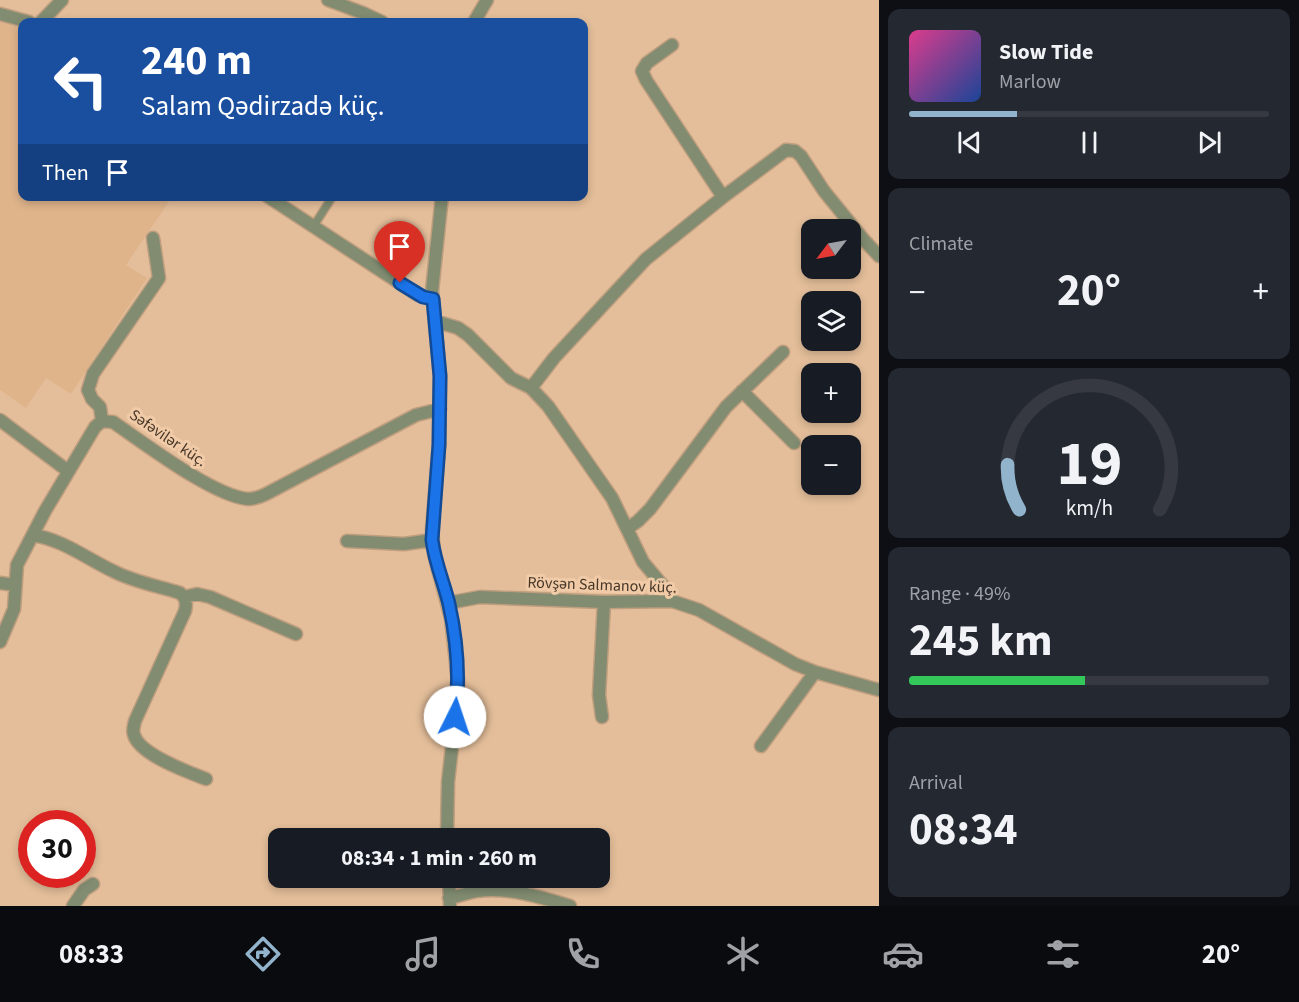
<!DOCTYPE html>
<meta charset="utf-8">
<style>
body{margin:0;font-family:"Source Sans 3",sans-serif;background:#242831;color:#f1f3f6;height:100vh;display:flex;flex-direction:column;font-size:22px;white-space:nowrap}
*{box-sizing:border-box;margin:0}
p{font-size:20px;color:#9ea1a6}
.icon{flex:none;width:33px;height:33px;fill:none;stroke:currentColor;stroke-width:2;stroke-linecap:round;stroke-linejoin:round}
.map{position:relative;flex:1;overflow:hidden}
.details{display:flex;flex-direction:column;gap:9px;padding:9px;background:#0d0f14;width:420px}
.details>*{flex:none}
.banner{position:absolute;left:18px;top:18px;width:570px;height:183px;border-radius:12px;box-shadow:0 3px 9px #0003;background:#1a4fa0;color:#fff;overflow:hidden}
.needle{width:39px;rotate:238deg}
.buttons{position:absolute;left:801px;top:219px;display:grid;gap:12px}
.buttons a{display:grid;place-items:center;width:60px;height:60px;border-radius:12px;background:#171b24;box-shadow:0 3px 9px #0003;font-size:30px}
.speed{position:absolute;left:18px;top:810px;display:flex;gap:12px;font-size:30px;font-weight:700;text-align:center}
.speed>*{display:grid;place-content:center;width:78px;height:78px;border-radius:50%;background:#171b24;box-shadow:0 3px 9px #0003;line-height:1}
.speed .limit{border:9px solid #d22;background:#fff;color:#111}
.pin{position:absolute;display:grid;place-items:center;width:51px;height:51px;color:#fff;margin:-62px -26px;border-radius:50% 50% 50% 0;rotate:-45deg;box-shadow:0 0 6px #0007}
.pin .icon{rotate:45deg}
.me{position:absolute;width:66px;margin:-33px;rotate:4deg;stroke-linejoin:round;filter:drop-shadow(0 0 4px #0008)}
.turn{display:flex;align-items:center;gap:21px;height:126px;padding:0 24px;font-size:27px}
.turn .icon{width:78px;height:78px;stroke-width:2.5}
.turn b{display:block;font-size:42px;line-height:51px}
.then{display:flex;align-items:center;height:57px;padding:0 24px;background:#0003;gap:12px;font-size:22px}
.big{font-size:45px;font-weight:700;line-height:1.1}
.details .tile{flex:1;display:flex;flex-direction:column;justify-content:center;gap:9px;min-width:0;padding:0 21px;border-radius:12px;background:#242831}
.details .dial{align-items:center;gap:0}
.dial svg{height:156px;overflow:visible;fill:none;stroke:#363941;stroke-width:7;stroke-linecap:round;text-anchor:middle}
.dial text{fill:#f1f3f6;stroke:none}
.song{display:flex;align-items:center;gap:18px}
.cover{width:72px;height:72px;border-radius:9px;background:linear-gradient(135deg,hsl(330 70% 55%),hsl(220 70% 35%))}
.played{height:6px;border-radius:3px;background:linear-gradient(90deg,#92b3cc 30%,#363941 30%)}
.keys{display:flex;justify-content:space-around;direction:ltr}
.heat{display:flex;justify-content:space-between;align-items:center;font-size:33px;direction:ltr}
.charge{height:9px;border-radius:4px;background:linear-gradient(90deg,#34c759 49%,#363941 0)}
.trip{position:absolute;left:268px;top:828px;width:342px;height:60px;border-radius:12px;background:#171b24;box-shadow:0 3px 9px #0003;font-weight:700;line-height:60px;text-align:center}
.tab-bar{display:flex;height:96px;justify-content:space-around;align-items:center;background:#090b0e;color:#9ea1a6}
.tab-bar .icon{width:42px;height:42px}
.tab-bar .selected{color:#92b3cc}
.tab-bar b{font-size:27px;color:#f1f3f6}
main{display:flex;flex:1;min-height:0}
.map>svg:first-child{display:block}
.built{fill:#dfb48b}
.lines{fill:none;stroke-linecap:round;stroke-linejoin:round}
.service-casing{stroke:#be9e7f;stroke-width:10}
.minor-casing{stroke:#be9e7f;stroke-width:15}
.service{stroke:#818c71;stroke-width:7}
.minor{stroke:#818c71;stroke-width:12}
.route-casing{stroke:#114b97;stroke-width:15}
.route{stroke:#1a73e8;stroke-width:10}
.labels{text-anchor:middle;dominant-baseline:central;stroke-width:6;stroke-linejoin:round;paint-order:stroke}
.street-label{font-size:16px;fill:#463729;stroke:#f1cba7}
</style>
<main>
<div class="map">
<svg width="879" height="906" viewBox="0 0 879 906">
<rect width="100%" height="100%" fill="#e4be9a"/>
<path class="built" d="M0,21l22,7v168l150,1 -46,68 21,13 -76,116 -25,-16 -20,30 -26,-18z"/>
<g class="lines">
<defs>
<path id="service" d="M313,227l18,-28"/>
<path id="minor" d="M328,0l35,13 19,9
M0,14l29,8
M41,22l21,-22
M474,22l13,-22
M672,45l-25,18 -5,8 4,9 77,117
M267,196l151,99 15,4
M442,196l-10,95 8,85 -1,69 -7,85 2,24 17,64 7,62v15l-10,87 -1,56
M435,321l23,7 10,7 43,43 20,10 17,18 64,92 31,64 21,25 8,14
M531,388l23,-30 92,-99 77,-62 63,-47 9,1 6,5 23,35 39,48 16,17
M742,391l52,52
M0,420l68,51
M102,421l-2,-14 -8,-8 -4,-9 5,-16 66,-96 -6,-40
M627,529l11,-8 12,-12 76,-102 57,-55
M33,535c30,5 53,23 80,36 21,11 45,15 67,22 6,5 7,10 5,18l-50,110c-1,5 -3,9 -1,14 6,20 54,37 72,44
M347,541l57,3 28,-4
M0,583l15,2
M184,597l13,-3 13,3 86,37
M448,603l32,-6 124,5 68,-1 27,9 96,54 20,8 64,18
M0,642l14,-33 3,-44 28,-54 50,-84 7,-6 11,1c31,21 100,74 135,77 7,0 12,-2 18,-5l150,-79 24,-6
M602,717l-3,-22 5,-93
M761,746l54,-74
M449,878l1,28
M449,898c9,-2 19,-5 28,-7 31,-4 64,6 93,15
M73,906l11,-16 9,-6"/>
</defs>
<use href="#service" class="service-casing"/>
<use href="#minor" class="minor-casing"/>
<use href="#service" class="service"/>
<use href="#minor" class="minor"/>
</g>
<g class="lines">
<defs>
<path id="route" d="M400,283l23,14 10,2 7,77 -1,69 -7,95c3,23 12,43 17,64 8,36 11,76 6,113"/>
</defs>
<use href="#route" class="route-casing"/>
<use href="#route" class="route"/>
</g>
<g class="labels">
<g class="street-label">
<text transform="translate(168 438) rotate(34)">Səfəvilər küç.</text>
<text transform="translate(602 585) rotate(2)">Rövşən Salmanov küç.</text>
</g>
</g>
</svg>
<div class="buttons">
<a><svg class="needle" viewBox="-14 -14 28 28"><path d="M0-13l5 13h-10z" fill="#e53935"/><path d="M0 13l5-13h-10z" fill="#9ea1a6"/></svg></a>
<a><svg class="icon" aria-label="layers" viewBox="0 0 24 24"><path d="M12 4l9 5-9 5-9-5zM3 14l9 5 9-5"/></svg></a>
<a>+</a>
<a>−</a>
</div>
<div class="speed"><div class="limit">30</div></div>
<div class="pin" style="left:400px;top:283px;background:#d93025"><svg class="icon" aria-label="arrive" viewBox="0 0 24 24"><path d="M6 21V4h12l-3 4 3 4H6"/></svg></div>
<svg class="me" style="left:455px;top:717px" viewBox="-20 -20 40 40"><circle r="19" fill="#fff"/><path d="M0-13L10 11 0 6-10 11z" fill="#1a73e8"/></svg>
<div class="trip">08:34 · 1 min · 260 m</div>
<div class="banner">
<div class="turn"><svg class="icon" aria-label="left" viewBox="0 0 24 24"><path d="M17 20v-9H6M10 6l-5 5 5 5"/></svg><div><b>240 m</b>Salam Qədirzadə küç.</div></div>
<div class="then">Then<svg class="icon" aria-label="arrive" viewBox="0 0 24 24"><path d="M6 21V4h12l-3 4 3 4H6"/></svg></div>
</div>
</div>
<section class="details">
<div class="tile">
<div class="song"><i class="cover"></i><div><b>Slow Tide</b><p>Marlow</p></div></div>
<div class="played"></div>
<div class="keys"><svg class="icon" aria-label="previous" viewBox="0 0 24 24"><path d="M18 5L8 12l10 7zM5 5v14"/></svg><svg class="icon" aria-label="pause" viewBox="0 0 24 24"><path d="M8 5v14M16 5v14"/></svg><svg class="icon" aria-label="next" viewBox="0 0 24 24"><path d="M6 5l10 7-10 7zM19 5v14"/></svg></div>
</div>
<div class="tile"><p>Climate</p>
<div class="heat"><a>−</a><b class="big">20°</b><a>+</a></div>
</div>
<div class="tile dial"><svg viewBox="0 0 100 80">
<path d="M14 69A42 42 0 1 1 86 69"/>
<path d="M14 69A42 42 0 0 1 8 46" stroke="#92b3cc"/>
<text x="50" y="56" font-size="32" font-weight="700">19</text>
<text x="50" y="72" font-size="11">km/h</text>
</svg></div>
<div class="tile"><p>Range · 49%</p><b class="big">245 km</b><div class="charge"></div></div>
<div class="tile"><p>Arrival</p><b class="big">08:34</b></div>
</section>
</main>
<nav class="tab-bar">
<b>08:33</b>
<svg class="icon selected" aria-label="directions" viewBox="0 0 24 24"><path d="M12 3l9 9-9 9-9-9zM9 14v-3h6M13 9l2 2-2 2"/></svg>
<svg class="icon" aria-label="music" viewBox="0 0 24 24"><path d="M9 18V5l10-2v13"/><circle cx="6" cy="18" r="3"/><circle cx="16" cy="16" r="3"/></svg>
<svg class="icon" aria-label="phone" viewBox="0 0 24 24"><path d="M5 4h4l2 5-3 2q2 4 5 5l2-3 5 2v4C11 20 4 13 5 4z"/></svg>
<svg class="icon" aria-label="climate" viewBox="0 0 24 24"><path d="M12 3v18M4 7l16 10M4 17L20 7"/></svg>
<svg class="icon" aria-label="car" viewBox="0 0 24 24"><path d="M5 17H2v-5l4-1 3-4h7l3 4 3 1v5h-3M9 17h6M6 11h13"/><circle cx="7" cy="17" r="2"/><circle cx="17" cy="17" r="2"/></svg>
<svg class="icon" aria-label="filters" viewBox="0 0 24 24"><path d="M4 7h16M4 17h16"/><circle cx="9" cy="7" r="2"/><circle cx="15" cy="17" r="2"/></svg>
<b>20°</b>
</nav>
